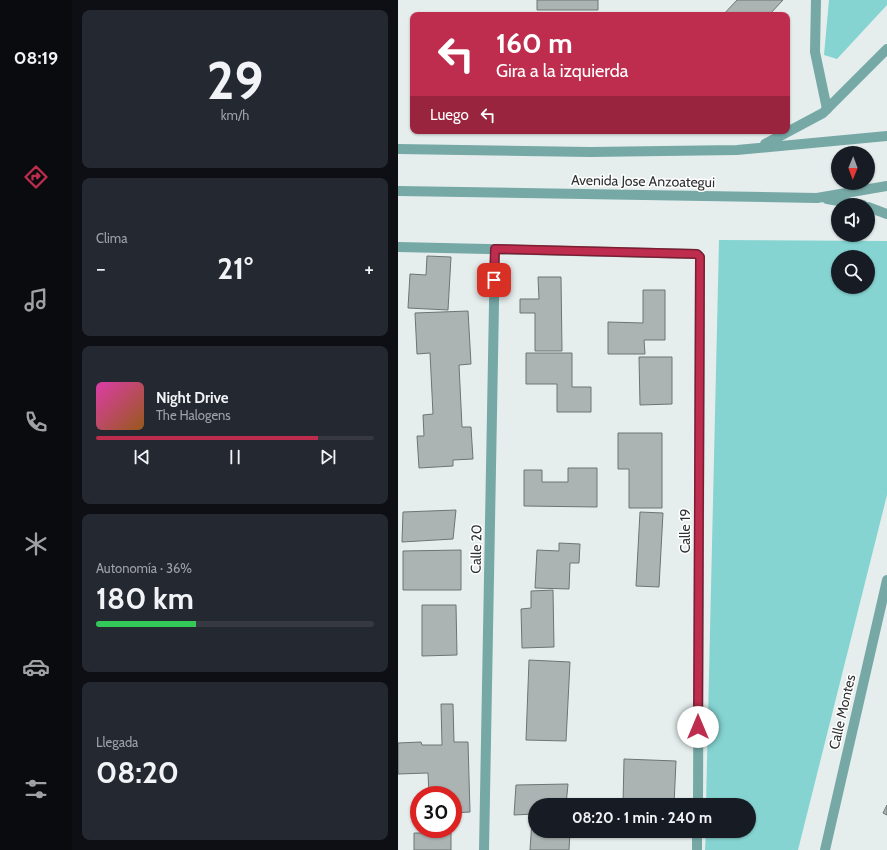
<!DOCTYPE html>
<html lang="es">
<meta charset="utf-8">
<style>
body{margin:0;font-family:Cabin,sans-serif;background:#242831;color:#f1f3f6;height:100vh;display:flex;flex-direction:column;font-size:15px;white-space:nowrap}
*{box-sizing:border-box;margin:0}
p{font-size:13px;color:#9ea1a6}
.icon{flex:none;width:22px;height:22px;fill:none;stroke:currentColor;stroke-width:2;stroke-linecap:round;stroke-linejoin:round}
.map{position:relative;flex:1;overflow:hidden}
.details{display:flex;flex-direction:column;gap:10px;padding:10px;background:#0d0f14;width:326px}
.details>*{flex:none}
.guide{position:absolute;left:12px;top:12px;width:380px;height:122px;border-radius:8px;box-shadow:0 1px 3px #0004;background:#be2d4d;color:#fff;overflow:hidden}
.needle{width:26px;rotate:181deg}
.controls{position:absolute;left:433px;top:146px;display:grid;gap:8px}
.controls a{display:grid;place-items:center;width:44px;height:44px;border-radius:50%;background:#171b24;box-shadow:0 1px 3px #0004;font-size:20px}
.speed{position:absolute;left:12px;top:786px;display:flex;gap:8px;font-size:20px;font-weight:700;text-align:center}
.speed>*{display:grid;place-content:center;width:52px;height:52px;border-radius:50%;background:#171b24;box-shadow:0 1px 3px #0004;line-height:1}
.speed .limit{border:6px solid #d22;background:#fff;color:#111}
.pin{position:absolute;display:grid;place-items:center;width:34px;height:34px;color:#fff;margin:-17px;border-radius:8px;box-shadow:0 2px 6px #0006}
.me{position:absolute;width:44px;margin:-22px;rotate:0deg;stroke-linejoin:round;filter:drop-shadow(0 0 3px #0008)}
.turn{display:flex;align-items:center;gap:14px;height:84px;padding:0 20px;font-size:18px}
.turn .icon{width:52px;height:52px;stroke-width:2.5}
.turn b{display:block;font-size:28px;line-height:34px}
.then{display:flex;align-items:center;height:38px;padding:0 20px;background:#0003;gap:8px;font-size:15px}
.big{font-size:30px;font-weight:700;line-height:1.1}
.details .tile{flex:1;display:flex;flex-direction:column;justify-content:center;gap:6px;min-width:0;padding:0 14px;border-radius:8px;background:#242831}
.details .dial{align-items:center;gap:0}
.dial b{font-size:52px;line-height:1}
.song{display:flex;align-items:center;gap:12px}
.cover{width:48px;height:48px;border-radius:6px;background:linear-gradient(135deg,hsl(320 70% 55%),hsl(30 70% 35%))}
.played{height:4px;border-radius:2px;background:linear-gradient(90deg,#be2d4d 80%,#363941 80%)}
.keys{display:flex;justify-content:space-around;direction:ltr}
.heat{display:flex;justify-content:space-between;align-items:center;font-size:22px;direction:ltr}
.charge{height:6px;border-radius:3px;background:linear-gradient(90deg,#34c759 36%,#363941 0)}
.trip{position:absolute;left:130px;top:798px;width:228px;height:40px;border-radius:20px;background:#171b24;box-shadow:0 1px 3px #0004;font-weight:700;line-height:40px;text-align:center}
main{display:flex;flex:1;min-height:0}
.dock{display:flex;flex-direction:column;width:72px;justify-content:space-around;align-items:center;background:#090b0e;color:#9ea1a6}
.dock .icon{width:28px;height:28px}
.dock .selected{color:#be2d4d}
.dock b{font-size:18px;color:#f1f3f6}
.map>svg:first-child{display:block}
.green{fill:#85d4d2;fill-rule:evenodd}
.building{fill:#abb3b3;stroke:#6d7574}
.lines{fill:none;stroke-linecap:round;stroke-linejoin:round}
.minor{stroke:#76a8a6;stroke-width:10}
.tertiary{stroke:#76a8a6;stroke-width:10}
.route-casing{stroke:#7c1d32;stroke-width:10}
.route{stroke:#be2d4d;stroke-width:7}
.labels{text-anchor:middle;dominant-baseline:central;stroke-width:3;stroke-linejoin:round;paint-order:stroke}
.street-label{font-size:14px;fill:#303333;stroke:#fff}
</style>
<main>
<nav class="dock">
<b>08:19</b>
<svg class="icon selected" aria-label="directions" viewBox="0 0 24 24"><path d="M12 3l9 9-9 9-9-9zM9 14v-3h6M13 9l2 2-2 2"/></svg>
<svg class="icon" aria-label="music" viewBox="0 0 24 24"><path d="M9 18V5l10-2v13"/><circle cx="6" cy="18" r="3"/><circle cx="16" cy="16" r="3"/></svg>
<svg class="icon" aria-label="phone" viewBox="0 0 24 24"><path d="M5 4h4l2 5-3 2q2 4 5 5l2-3 5 2v4C11 20 4 13 5 4z"/></svg>
<svg class="icon" aria-label="climate" viewBox="0 0 24 24"><path d="M12 3v18M4 7l16 10M4 17L20 7"/></svg>
<svg class="icon" aria-label="car" viewBox="0 0 24 24"><path d="M5 17H2v-5l4-1 3-4h7l3 4 3 1v5h-3M9 17h6M6 11h13"/><circle cx="7" cy="17" r="2"/><circle cx="17" cy="17" r="2"/></svg>
<svg class="icon" aria-label="filters" viewBox="0 0 24 24"><path d="M4 7h16M4 17h16"/><circle cx="9" cy="7" r="2"/><circle cx="15" cy="17" r="2"/></svg>
</nav>
<section class="details">
<div class="tile dial"><b>29</b><p>km/h</p></div>
<div class="tile"><p>Clima</p>
<div class="heat"><a>−</a><b class="big">21°</b><a>+</a></div>
</div>
<div class="tile">
<div class="song"><i class="cover"></i><div><b>Night Drive</b><p>The Halogens</p></div></div>
<div class="played"></div>
<div class="keys"><svg class="icon" aria-label="previous" viewBox="0 0 24 24"><path d="M18 5L8 12l10 7zM5 5v14"/></svg><svg class="icon" aria-label="pause" viewBox="0 0 24 24"><path d="M8 5v14M16 5v14"/></svg><svg class="icon" aria-label="next" viewBox="0 0 24 24"><path d="M6 5l10 7-10 7zM19 5v14"/></svg></div>
</div>
<div class="tile"><p>Autonomía · 36%</p><b class="big">180 km</b><div class="charge"></div></div>
<div class="tile"><p>Llegada</p><b class="big">08:20</b></div>
</section>
<div class="map">
<svg width="489" height="850" viewBox="0 0 489 850">
<rect width="100%" height="100%" fill="#e5eeed"/>
<path class="green" d="M431,0h58v5l-50,54 -13,-4z
M321,240l168,1v254l-89,355h-93l1,-19h43v-26h-43zM440,257h30v30h-30z"/>
<path class="building" d="M139,0h61v10h-61z
M339,0h46l-14,15h-46z
M29,256l24,1 -3,53 -40,-2 2,-34 16,1z
M140,277h23l1,74h-27v-38h-15v-14h19z
M245,290h22v50h-21l1,14h-37v-32l35,1z
M70,311l3,53 -12,1 3,62h9l2,32 -20,1v6l-34,2 -2,-32h7l-1,-21 10,-1 -3,-61 -13,1 -2,-41z
M128,353h46v34h19v25h-34v-28h-31z
M241,357h33v47l-32,1z
M220,433h44v75h-33v-39h-11z
M170,468h29v39l-73,-1v-36h18v12h26z
M58,510l-3,29 -51,3 1,-30z
M242,512l23,1 -4,74 -23,-1z
M161,543l21,1 -1,19h-9l-1,26 -34,-1 2,-38 22,1z
M63,550v40h-58v-39z
M155,590l1,57 -32,1 -1,-39 10,-1v-17z
M24,605h34l1,50 -35,1z
M131,660l41,2 -4,79 -40,-1z
M43,704h12l1,38h14l2,70 -17,1v-18h-24l-1,-22 -30,1v-31l23,-1 1,3h20z
M226,759l52,2 -2,44h-51z
M170,784l-2,21h-31v9l-21,1 2,-30z
M489,805v10l-4,-2z
M134,820l3,1v10h35l-1,19h-39z
M28,829h25v21h-37v-17h12z"/>
<g class="lines">
<path class="minor" d="M418,0l-1,52 12,57
M0,247l299,7 3,3 -2,548
M86,850l11,-601
M299,850v-19
M427,850l62,-270"/>
<path class="tertiary" d="M367,144l58,-31 64,-64
M0,149l192,3 147,-2 150,-14
M0,191l419,7 70,-12
M429,199l36,6
M470,207l19,7"/>
</g>
<g class="lines">
<defs>
<path id="route" d="M96,280l1,-31 202,5 3,3 -2,470"/>
</defs>
<use href="#route" class="route-casing"/>
<use href="#route" class="route"/>
</g>
<g class="labels">
<g class="street-label">
<text transform="translate(245 181) rotate(1)">Avenida Jose Anzoategui</text>
<text transform="translate(287 531) rotate(-90)">Calle 19</text>
<text transform="translate(78 549) rotate(-89)">Calle 20</text>
<text transform="translate(444 712) rotate(-77)">Calle Montes</text>
</g>
</g>
</svg>
<div class="controls">
<a><svg class="needle" viewBox="-14 -14 28 28"><path d="M0-13l5 13h-10z" fill="#e53935"/><path d="M0 13l5-13h-10z" fill="#9ea1a6"/></svg></a>
<a><svg class="icon" aria-label="sound" viewBox="0 0 24 24"><path d="M4 9h4l5-4v14l-5-4H4zM17 9q2 3 0 6"/></svg></a>
<a><svg class="icon" aria-label="search" viewBox="0 0 24 24"><circle cx="10" cy="10" r="6"/><path d="M15 15l6 6"/></svg></a>
</div>
<div class="speed"><div class="limit">30</div></div>
<div class="pin" style="left:96px;top:280px;background:#d93025"><svg class="icon" aria-label="arrive" viewBox="0 0 24 24"><path d="M6 21V4h12l-3 4 3 4H6"/></svg></div>
<svg class="me" style="left:300px;top:727px" viewBox="-20 -20 40 40"><circle r="19" fill="#fff"/><path d="M0-13L10 11 0 6-10 11z" fill="#be2d4d"/></svg>
<div class="trip">08:20 · 1 min · 240 m</div>
<div class="guide">
<div class="turn"><svg class="icon" aria-label="left" viewBox="0 0 24 24"><path d="M17 20v-9H6M10 6l-5 5 5 5"/></svg><div><b>160 m</b>Gira a la izquierda</div></div>
<div class="then">Luego<svg class="icon" aria-label="left" viewBox="0 0 24 24"><path d="M17 20v-9H6M10 6l-5 5 5 5"/></svg></div>
</div>
</div>
</main>
